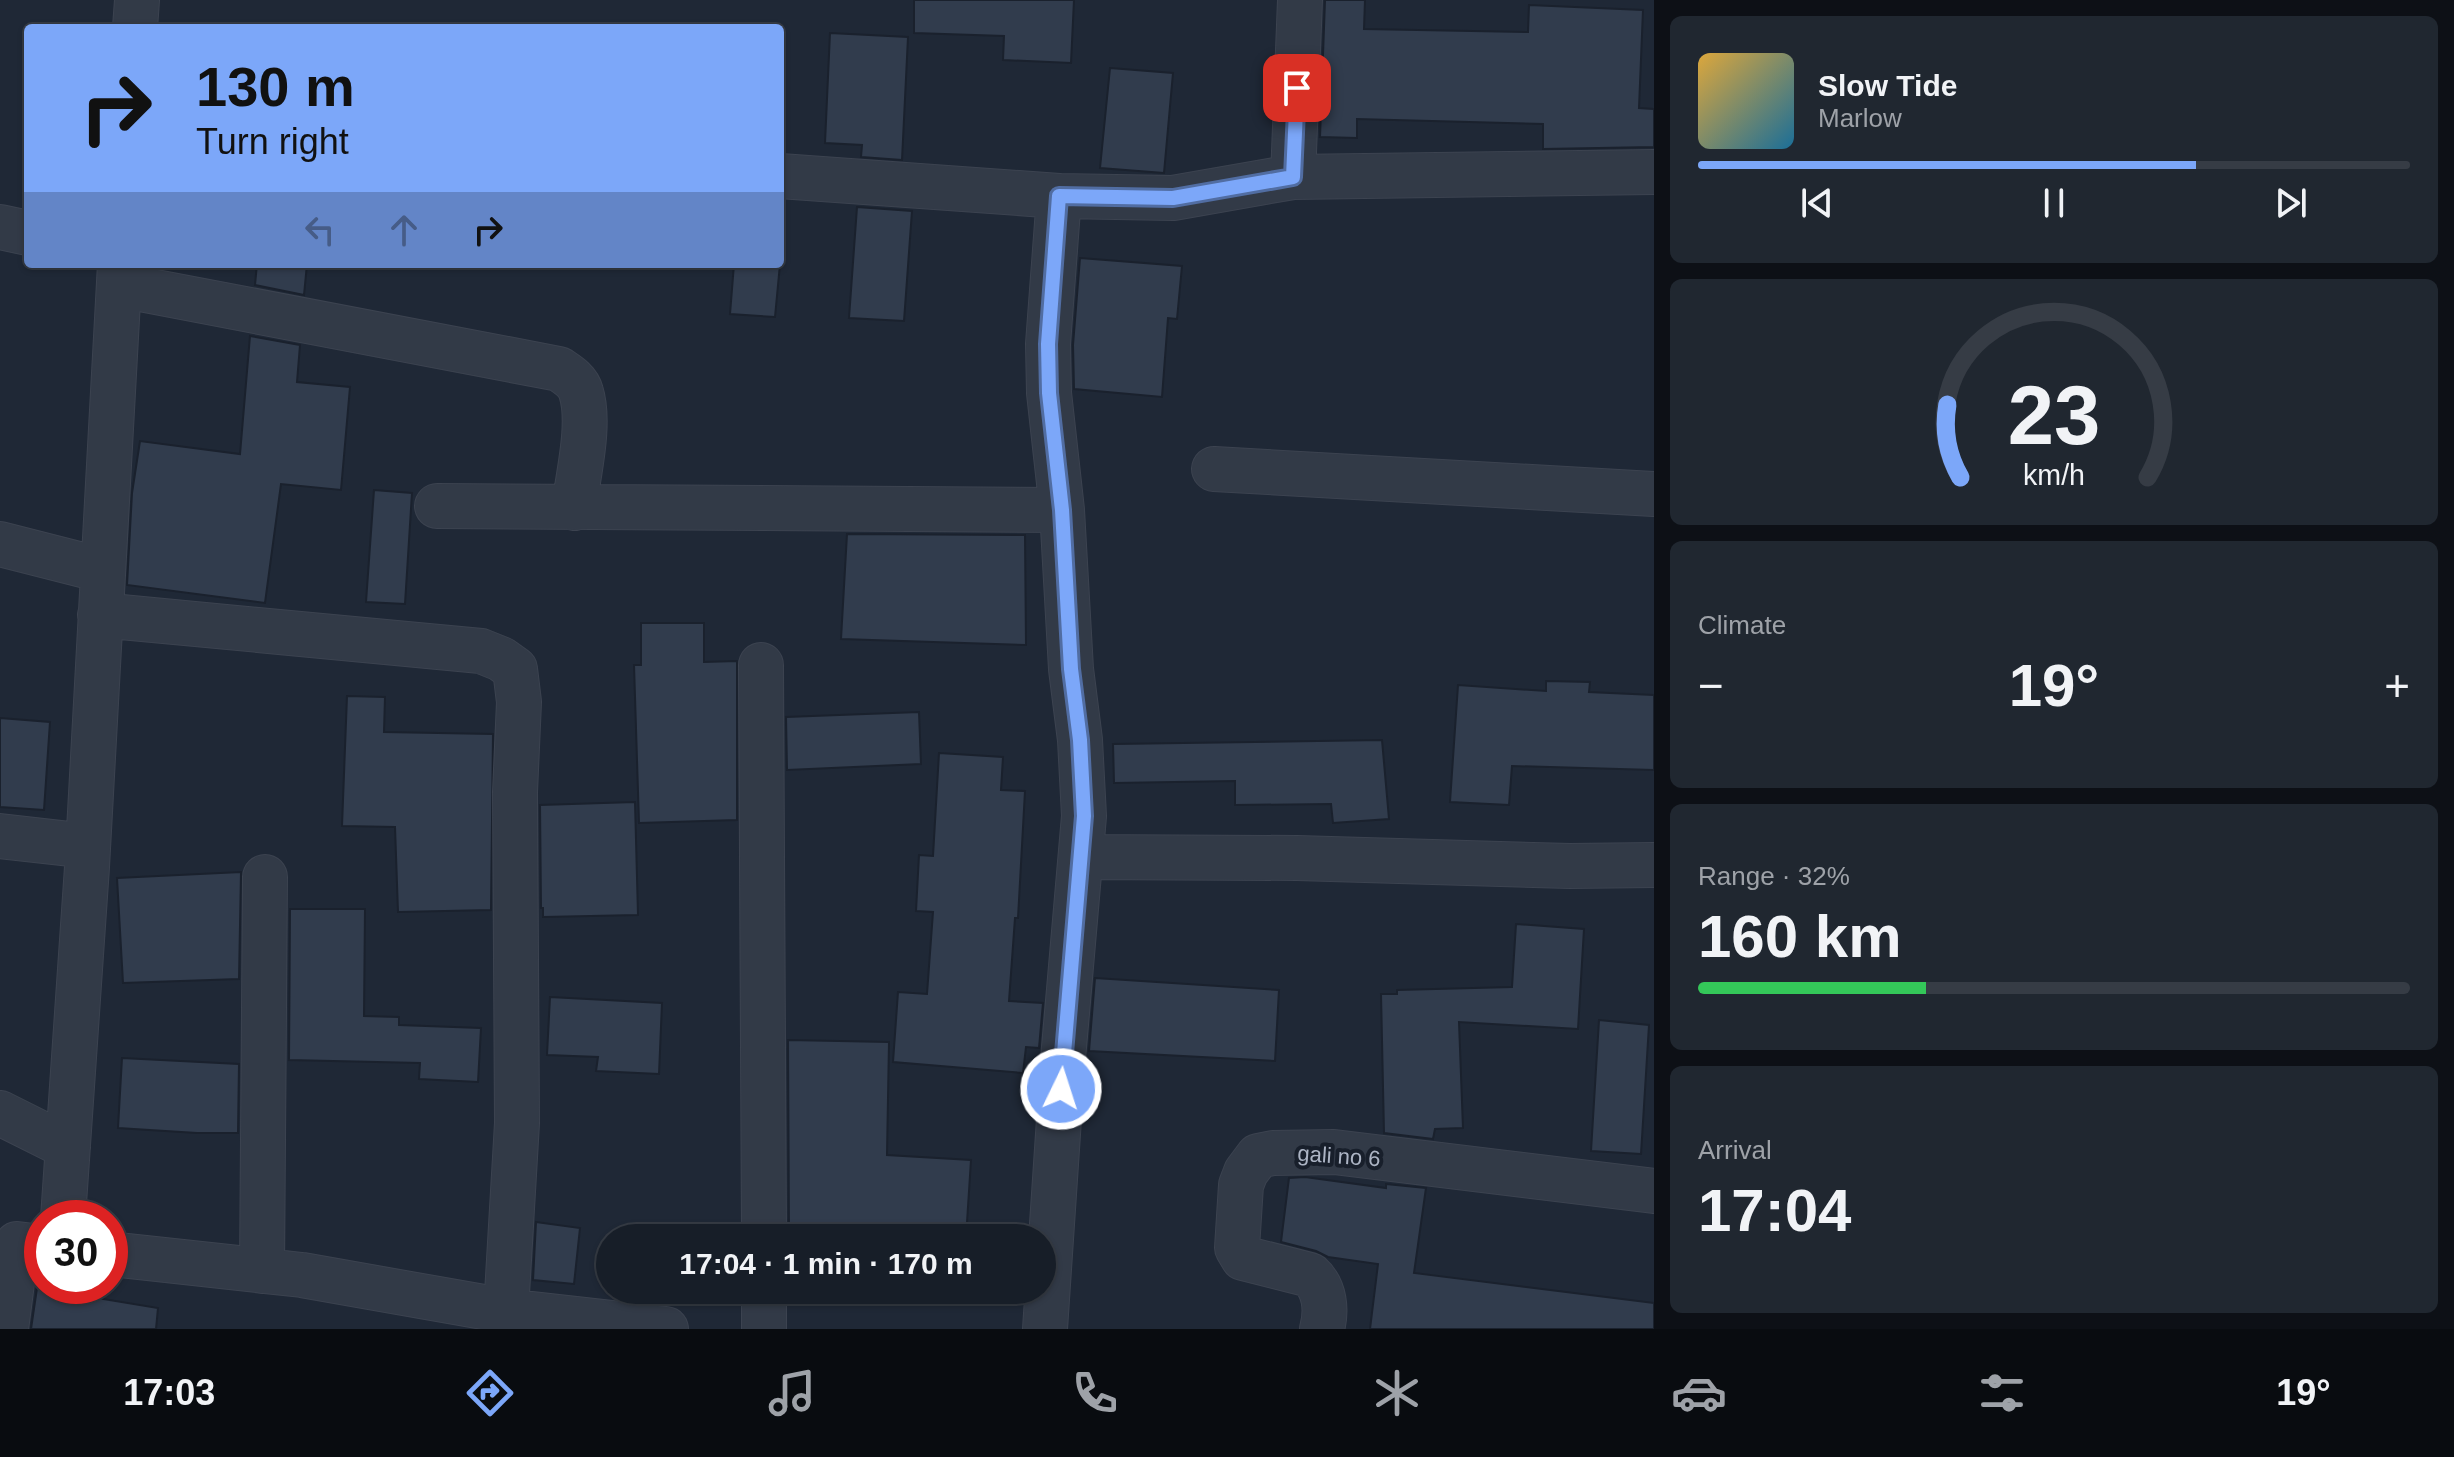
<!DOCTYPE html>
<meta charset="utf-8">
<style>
body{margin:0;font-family:Helvetica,sans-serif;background:#202730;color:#f1f3f6;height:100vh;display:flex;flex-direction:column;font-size:30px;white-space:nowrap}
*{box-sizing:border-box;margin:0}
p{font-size:26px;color:#9ea2a8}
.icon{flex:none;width:44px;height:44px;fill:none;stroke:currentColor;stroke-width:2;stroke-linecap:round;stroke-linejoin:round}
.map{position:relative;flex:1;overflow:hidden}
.drawer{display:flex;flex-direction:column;gap:16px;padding:16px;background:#0d1016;width:800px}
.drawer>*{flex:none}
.banner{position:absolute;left:24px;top:24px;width:760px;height:244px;border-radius:8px;box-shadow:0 2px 6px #0004,0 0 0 2px #363c45;background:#7ca7f9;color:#111;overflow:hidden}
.speed{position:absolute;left:24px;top:1200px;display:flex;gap:16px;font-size:40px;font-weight:700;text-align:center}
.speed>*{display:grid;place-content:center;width:104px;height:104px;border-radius:50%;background:#171e28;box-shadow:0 2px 6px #0004,0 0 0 2px #363c45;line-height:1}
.speed .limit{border:12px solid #d22;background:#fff;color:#111}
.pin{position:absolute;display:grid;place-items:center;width:68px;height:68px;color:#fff;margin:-34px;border-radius:16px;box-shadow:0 4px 12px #0006}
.me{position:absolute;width:88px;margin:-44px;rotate:4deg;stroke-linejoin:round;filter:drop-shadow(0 0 6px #0008)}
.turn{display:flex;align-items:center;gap:28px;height:168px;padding:0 40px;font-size:36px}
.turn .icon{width:104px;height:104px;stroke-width:2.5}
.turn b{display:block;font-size:56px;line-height:68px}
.lanes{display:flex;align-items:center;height:76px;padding:0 40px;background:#0003;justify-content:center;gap:40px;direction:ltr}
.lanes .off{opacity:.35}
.big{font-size:60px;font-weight:700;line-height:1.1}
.drawer .tile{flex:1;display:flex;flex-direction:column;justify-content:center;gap:12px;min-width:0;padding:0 28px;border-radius:12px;background:#202730}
.drawer .dial{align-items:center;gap:0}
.dial svg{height:208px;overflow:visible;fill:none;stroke:#363c45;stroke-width:7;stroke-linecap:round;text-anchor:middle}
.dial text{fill:#f1f3f6;stroke:none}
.song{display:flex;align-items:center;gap:24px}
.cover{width:96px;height:96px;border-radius:12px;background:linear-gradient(135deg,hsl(40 70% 55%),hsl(200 70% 35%))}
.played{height:8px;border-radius:4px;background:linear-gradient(90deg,#7ca7f9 70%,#363c45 70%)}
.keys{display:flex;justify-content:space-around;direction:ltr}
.heat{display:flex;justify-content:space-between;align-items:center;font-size:44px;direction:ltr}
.charge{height:12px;border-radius:6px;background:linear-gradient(90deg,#34c759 32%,#363c45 0)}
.trip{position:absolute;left:596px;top:1224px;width:460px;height:80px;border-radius:40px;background:#171e28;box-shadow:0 2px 6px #0004,0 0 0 2px #363c45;font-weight:700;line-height:80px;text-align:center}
.menu{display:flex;height:128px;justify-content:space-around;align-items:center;background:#090c10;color:#9ea2a8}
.menu .icon{width:56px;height:56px}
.menu .selected{color:#7ca7f9}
.menu b{font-size:36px;color:#f1f3f6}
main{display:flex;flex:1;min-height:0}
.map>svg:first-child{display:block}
.building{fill:#313c4d;stroke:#1a212d;stroke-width:2}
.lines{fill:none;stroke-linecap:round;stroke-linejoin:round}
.street-casing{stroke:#3c4350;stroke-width:46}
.street{stroke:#323a47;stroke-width:44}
.route-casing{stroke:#516da2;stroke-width:20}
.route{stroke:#7ca7f9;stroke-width:14}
.labels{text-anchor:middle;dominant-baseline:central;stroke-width:8;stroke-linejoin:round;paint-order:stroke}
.street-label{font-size:22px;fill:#acb4c4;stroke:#181f2b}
</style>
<main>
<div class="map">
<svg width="1654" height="1329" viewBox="0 0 1654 1329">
<rect width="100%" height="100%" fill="#1f2836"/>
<path class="building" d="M914,0h160l-3,63 -68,-3 1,-24 -90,-3z
M1325,0h40l-1,29 164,3 1,-27 114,5 -4,98 15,1v38l-111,2v-25l-186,-5v19l-37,-1z
M830,33l78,4 -6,123 -41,-3 1,-12 -37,-2z
M1110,68l63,5 -9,100 -64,-5z
M857,207l55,4 -8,110 -55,-3z
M1080,258l102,8 -5,53 -9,-1 -6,79 -88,-8 -1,-44z
M257,264h50l-3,31 -49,-10z
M734,264h46l-5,53 -45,-3z
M250,336l50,9 -3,37 53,5 -9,103 -60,-6 -16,119 -138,-18 5,-92 8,-52 100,13z
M374,490l38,3 -7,111 -39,-2z
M847,534l178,1 1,110 -185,-6z
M641,623h63v39l33,-1v159l-98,3 -5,-158h7z
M1546,681l44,1 -1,10 65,3v75l-142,-4 -3,39 -59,-3 8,-117 88,6z
M347,696l38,1 -1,35 109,2 -2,176 -93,2 -3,-85 -53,-1z
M919,712l2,52 -134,6 -1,-53z
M0,718l50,4 -6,88 -44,-3z
M1382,740l7,79 -56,4 -2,-19 -96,1v-24l-121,2 -1,-39z
M939,753l64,4 -2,33 24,1 -7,127h-3l-6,83 34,2 -4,45 -13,-1 -3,26 -130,-11 5,-70 29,2 6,-82 -17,-1 3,-56 14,1z
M635,802l3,113 -95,2v-9h-2l-1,-103z
M241,872l-2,107 -116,4 -6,-105z
M290,909h75l-1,107 35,1v8l82,3 -3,54 -59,-3 1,-16 -131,-3z
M1516,924l68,5 -6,100 -119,-7 4,106 -28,1 -2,10 -49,-6 -3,-139h16v-4l115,-3z
M1095,978l184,12 -4,71 -186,-10z
M550,997l112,6 -3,71 -63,-3 2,-14 -51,-2z
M1599,1020l50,5 -8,129 -50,-3z
M788,1040l101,2 -2,113 84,5 -5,78h-177z
M122,1058l117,6 -1,69h-41l-79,-5z
M1305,1177l81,11v-4l40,4 -12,85 240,30v26h-284l8,-65 -50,-7 -12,-6 -35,-9 8,-64z
M536,1222l44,6 -6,56 -41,-4z
M37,1288l121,20 -2,21h-125z"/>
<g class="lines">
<defs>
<path id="street" d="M135,28l2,-28
M780,176l279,20 114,2 120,-21 361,-5
M1293,177l7,-177
M0,227l28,6
M119,285l440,84c9,6 19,12 22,23 10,32 -3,83 -7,116
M1214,469l440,25
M437,506l625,4
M0,544l102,26
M100,615l381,36 20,8 14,10 4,33 -4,90 2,331 -11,188
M761,665l3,573
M0,836l88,10
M1082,857l215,1 273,8 84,-1
M0,1113l68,34
M63,1218l24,-351 33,-603
M110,1254l192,21 204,36 160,18
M262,1271l3,-394
M764,1290v39
M6,1329l11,-85 25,3
M1045,1329l18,-270 21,-243 -4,-76 -9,-71 -9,-159 -13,-117 -1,-49 11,-148
M1322,1329c5,-19 3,-41 -12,-54l-67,-17 -6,-10 4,-63 5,-13 12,-16 15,-3 61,-1 320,39"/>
</defs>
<use href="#street" class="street-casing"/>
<use href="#street" class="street"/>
</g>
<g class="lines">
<defs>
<path id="route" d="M1061,1089l23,-273 -4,-76 -9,-71 -9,-159 -13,-117 -1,-49 11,-148 114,2 120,-21 4,-89"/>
</defs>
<use href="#route" class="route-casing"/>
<use href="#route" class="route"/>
</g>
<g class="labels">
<g class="street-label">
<text transform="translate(1339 1156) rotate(4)">gali no 6</text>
</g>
</g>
</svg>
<div class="speed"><div class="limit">30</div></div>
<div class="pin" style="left:1297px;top:88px;background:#d93025"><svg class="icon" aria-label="arrive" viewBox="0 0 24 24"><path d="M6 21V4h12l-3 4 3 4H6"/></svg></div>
<svg class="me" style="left:1061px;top:1089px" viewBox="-20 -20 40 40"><circle r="17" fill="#7ca7f9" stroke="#fff" stroke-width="3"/><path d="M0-11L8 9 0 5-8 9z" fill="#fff"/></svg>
<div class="trip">17:04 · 1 min · 170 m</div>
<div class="banner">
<div class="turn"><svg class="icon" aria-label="right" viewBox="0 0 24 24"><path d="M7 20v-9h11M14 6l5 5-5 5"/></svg><div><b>130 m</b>Turn right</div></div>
<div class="lanes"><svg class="icon off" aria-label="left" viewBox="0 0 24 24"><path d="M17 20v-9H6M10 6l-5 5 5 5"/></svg><svg class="icon off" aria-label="ahead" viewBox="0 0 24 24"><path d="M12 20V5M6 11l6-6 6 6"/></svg><svg class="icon" aria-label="right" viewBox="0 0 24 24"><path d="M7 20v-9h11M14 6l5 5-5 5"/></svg></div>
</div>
</div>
<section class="drawer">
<div class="tile">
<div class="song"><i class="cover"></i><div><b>Slow Tide</b><p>Marlow</p></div></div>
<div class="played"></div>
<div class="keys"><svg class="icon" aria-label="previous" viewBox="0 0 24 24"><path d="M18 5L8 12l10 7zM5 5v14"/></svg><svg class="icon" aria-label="pause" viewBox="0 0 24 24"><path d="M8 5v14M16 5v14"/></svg><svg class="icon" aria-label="next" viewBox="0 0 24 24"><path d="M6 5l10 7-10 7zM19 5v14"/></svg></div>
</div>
<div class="tile dial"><svg viewBox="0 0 100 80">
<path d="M14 69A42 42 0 1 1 86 69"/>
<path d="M14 69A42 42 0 0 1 9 41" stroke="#7ca7f9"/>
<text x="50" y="56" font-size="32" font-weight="700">23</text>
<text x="50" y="72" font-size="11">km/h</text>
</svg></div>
<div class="tile"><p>Climate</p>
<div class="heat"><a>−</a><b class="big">19°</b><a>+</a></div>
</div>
<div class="tile"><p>Range · 32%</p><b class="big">160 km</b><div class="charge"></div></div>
<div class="tile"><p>Arrival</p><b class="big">17:04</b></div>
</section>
</main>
<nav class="menu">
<b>17:03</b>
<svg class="icon selected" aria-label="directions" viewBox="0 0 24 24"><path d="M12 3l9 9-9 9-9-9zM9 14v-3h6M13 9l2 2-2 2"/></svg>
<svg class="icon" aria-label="music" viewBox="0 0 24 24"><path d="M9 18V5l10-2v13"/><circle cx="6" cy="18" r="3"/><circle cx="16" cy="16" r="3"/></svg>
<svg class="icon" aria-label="phone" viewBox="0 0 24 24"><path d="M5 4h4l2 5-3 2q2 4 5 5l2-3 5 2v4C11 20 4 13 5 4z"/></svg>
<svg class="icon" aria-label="climate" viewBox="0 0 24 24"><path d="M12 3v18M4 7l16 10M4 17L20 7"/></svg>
<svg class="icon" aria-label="car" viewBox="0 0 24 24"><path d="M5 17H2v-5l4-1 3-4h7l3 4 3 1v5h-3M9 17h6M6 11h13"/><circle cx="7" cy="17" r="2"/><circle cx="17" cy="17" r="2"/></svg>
<svg class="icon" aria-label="filters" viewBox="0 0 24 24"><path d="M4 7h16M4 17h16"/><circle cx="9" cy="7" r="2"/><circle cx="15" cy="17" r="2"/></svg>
<b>19°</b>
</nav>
